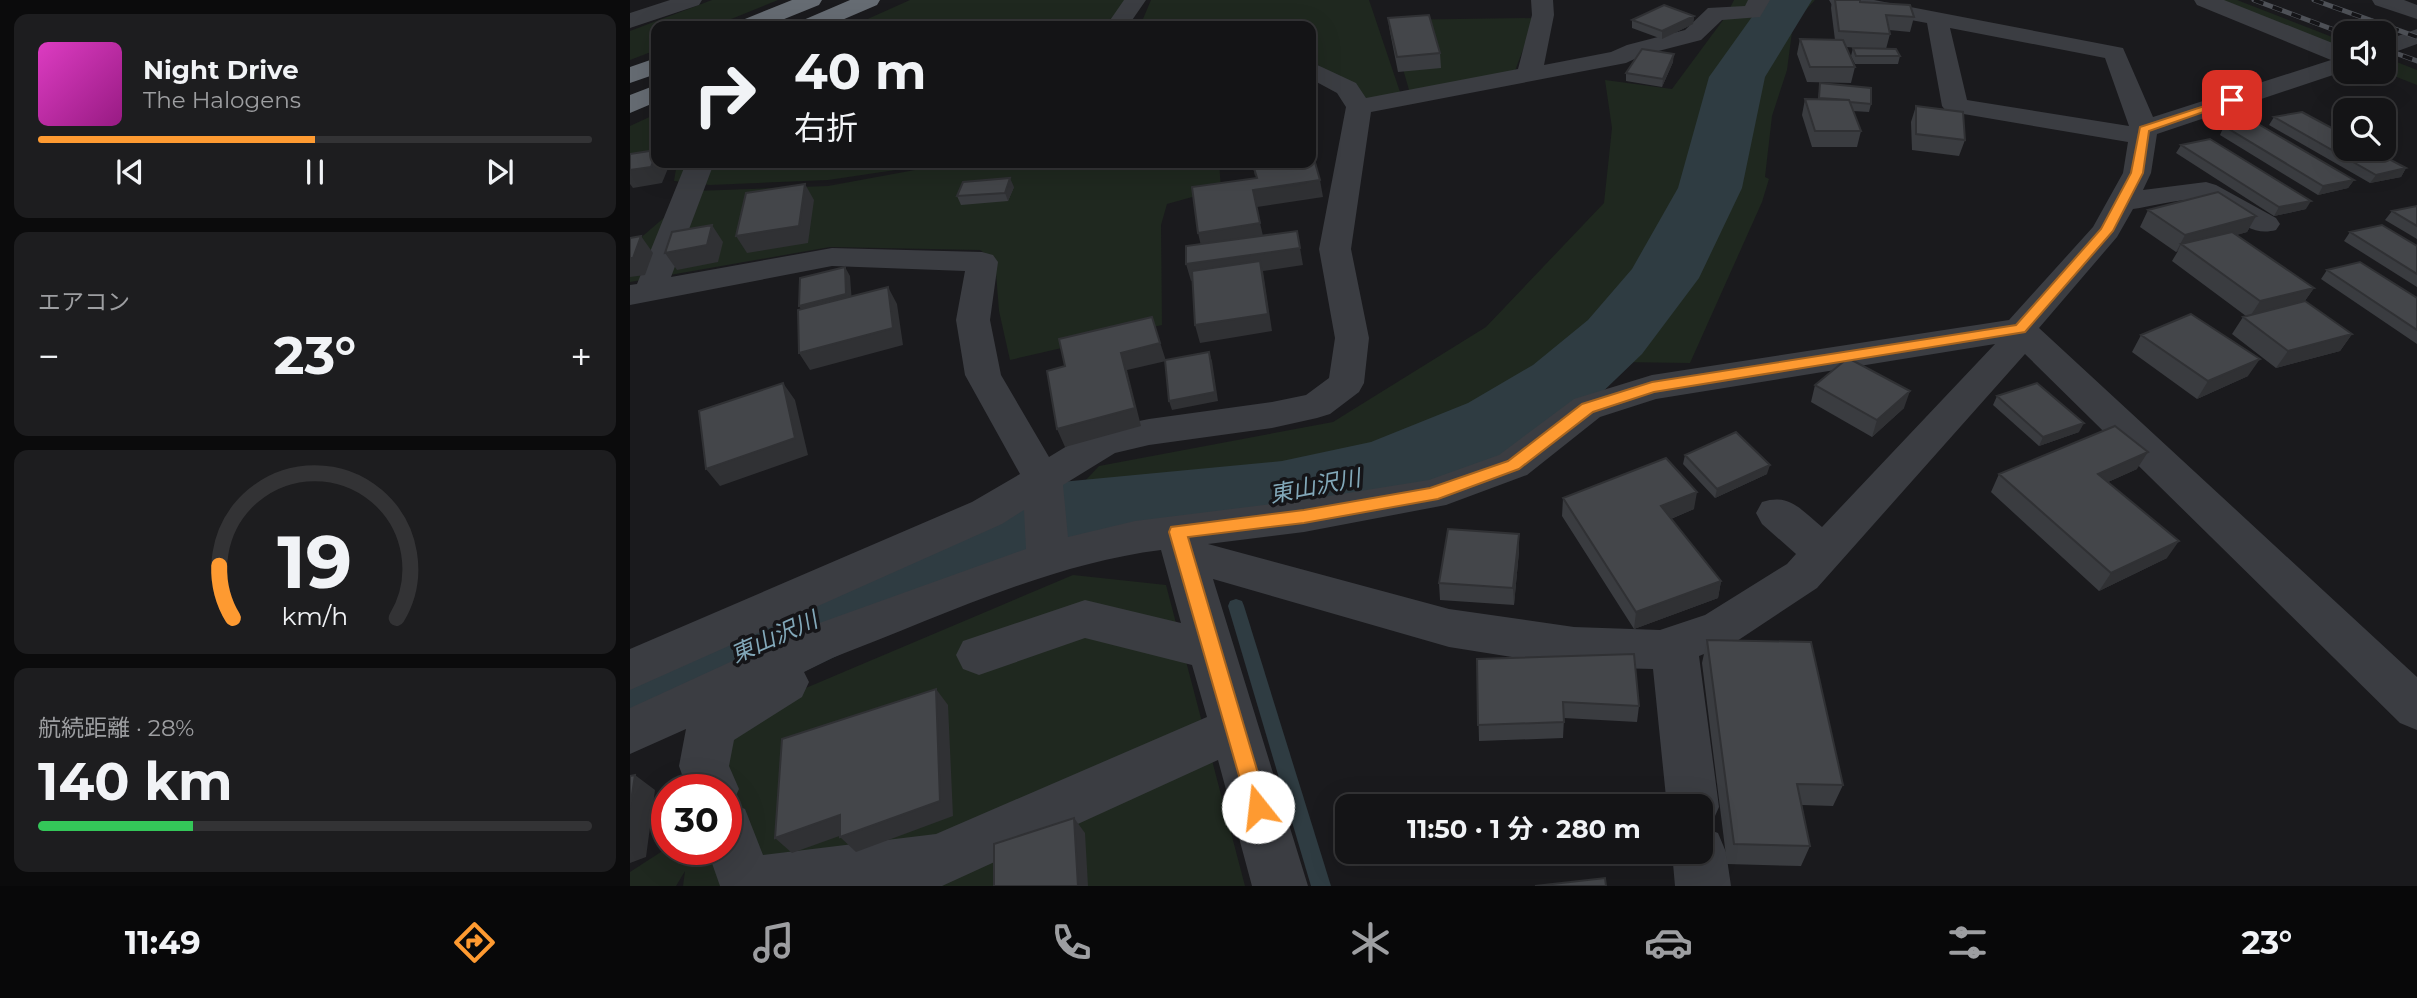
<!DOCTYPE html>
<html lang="ja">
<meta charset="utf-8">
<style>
body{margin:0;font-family:Montserrat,"Noto Sans JP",sans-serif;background:#1d1d1f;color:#f1f3f6;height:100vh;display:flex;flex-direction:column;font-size:26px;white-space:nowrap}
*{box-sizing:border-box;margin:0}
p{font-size:23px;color:#9d9ea1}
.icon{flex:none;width:38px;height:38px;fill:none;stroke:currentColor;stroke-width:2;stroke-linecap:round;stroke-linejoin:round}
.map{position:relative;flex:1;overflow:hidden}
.drawer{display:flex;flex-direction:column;gap:14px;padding:14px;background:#0b0b0c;width:630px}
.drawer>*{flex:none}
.banner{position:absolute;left:21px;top:21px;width:665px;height:147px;border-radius:14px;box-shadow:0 7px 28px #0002,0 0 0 2px #333335;background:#141416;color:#f1f3f6;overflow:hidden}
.controls{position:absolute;left:1703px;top:21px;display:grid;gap:14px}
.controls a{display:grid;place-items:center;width:63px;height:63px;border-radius:14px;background:#141416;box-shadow:0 7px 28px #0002,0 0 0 2px #333335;font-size:35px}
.speed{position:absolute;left:21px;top:774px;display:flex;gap:14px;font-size:35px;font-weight:700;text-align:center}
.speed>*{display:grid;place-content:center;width:91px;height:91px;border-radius:50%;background:#141416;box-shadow:0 7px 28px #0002,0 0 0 2px #333335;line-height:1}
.speed .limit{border:10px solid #d22;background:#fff;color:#111}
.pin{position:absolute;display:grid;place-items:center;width:60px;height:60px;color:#fff;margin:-30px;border-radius:14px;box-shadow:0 4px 10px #0006}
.me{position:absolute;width:77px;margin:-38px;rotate:344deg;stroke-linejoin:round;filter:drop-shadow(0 0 5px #0008)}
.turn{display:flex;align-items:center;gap:24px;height:147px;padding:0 28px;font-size:32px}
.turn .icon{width:91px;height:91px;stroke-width:2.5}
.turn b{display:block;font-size:49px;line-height:60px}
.big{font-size:52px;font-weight:700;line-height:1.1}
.drawer .widget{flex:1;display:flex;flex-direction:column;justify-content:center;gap:10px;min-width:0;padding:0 24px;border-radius:14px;background:#1d1d1f}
.drawer .dial{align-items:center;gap:0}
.dial svg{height:182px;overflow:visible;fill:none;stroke:#333335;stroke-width:7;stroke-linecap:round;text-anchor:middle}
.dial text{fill:#f1f3f6;stroke:none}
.song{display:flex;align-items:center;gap:21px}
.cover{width:84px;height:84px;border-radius:10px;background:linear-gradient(135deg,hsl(310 70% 55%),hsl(310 70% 35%))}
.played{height:7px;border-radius:4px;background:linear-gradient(90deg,#fe9a31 50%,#333335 50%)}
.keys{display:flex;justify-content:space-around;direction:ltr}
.heat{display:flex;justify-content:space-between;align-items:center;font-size:38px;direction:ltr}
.charge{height:10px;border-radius:5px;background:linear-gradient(90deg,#34c759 28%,#333335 0)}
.trip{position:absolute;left:705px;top:794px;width:378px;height:70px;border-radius:14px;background:#141416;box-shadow:0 7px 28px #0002,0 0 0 2px #333335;font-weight:700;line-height:70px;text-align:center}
.tabs{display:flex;height:112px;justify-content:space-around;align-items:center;background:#080809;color:#9d9ea1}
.tabs .icon{width:49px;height:49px}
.tabs .active{color:#fe9a31}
.tabs b{font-size:32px;color:#f1f3f6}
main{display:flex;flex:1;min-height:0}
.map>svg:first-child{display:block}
.green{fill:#1f281f}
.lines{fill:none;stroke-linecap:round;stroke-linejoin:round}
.stream{fill:#2f3c42;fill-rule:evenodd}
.river{fill:#2f3c42;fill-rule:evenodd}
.street{fill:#3b3d42;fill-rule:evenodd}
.highway{fill:#666c73;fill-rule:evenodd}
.rail-casing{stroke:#4e5157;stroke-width:5}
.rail{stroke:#151518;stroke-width:3.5;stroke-dasharray:10;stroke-linecap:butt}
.wall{fill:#3a3c40}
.shaded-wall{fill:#303134}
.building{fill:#44464a;stroke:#303134;stroke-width:2}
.route{fill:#fe9a31;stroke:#a56420;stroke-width:2}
.labels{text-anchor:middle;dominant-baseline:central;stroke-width:7;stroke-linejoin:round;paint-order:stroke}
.water-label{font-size:23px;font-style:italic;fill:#82a8b9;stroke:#151518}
</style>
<main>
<section class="drawer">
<div class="widget">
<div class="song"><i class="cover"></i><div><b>Night Drive</b><p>The Halogens</p></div></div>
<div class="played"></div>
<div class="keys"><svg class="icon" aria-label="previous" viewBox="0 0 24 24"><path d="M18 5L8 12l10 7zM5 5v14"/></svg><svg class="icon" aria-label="pause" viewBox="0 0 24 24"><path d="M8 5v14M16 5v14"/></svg><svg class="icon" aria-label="next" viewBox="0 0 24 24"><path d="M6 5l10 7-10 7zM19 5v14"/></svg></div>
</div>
<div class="widget"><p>エアコン</p>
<div class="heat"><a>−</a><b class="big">23°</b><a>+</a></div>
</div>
<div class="widget dial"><svg viewBox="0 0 100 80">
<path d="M14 69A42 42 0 1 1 86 69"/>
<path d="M14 69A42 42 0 0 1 8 46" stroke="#fe9a31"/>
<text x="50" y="56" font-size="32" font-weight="700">19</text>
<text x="50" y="72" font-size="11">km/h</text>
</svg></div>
<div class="widget"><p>航続距離 · 28%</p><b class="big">140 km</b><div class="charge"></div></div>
</section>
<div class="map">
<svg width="1787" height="886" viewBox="0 0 1787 886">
<rect width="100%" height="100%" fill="#1a1a1d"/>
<path class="green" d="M82,0h66l-64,26h-58v24l-26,10v-29z
M280,0h218l-20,26h-256z
M521,0h218l31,92 -32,13 -57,-46v-33h-171z
M1104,0h81l-22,24 -6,46 -15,46 -7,61 4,2 -7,23 -72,161 -71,-1 -47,36 -119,76 -128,26 -92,14 -117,11 -38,-2 -9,-25 30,-32 234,-44 153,-95 118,-124 8,-75 -7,-48 67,9 54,-73z
M1577,0h30l108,42v14z
M905,18l-22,58 -81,18 -23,-4 -20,-70z
M1754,57l33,13v15l-33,-13z
M26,114v42l-26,4v-34z
M47,163h266l-115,17 -118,5 -36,-4z
M323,163h266l2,26 -54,15 -6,21 1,100 -152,35 -11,-49 -4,-51 -15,-10 -150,-3 -200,35v-35l65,-56 133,-5z
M443,575l93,10 79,301h-562l2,-15 -9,15h-46v-14l37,-24 59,1v-60h-26l11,-61z"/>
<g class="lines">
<path class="stream" d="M606,599l6,2 2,5 87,280h-20l-83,-280 2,-5z"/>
<path class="river" d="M1134,0h48l-47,77 -23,111 -43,90 -57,76 -51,49 -63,42 -110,49 -136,33 -211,24 -87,35 -316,150 -38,14v-98c142,-59 284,-124 431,-170l221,-21 89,-19 97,-39 65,-38 55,-45 44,-51 46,-81 31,-111z"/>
<path class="street" d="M40,0h32l-3,5 -69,23v-15z
M494,0h22l-18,26h-22z
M901,0h22l1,15 -10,50 67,-13 16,-7 58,-15 23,-22 37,-2 3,-6h22l-10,17 -38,3 -21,20 -58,15 -17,8 -255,49 -20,137 18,89 -5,45 -5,9 -29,22 -13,4 -45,10 -123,17 -34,8 -52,32 5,52 67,-16 169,-21 125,-20 70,-25 75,-56 78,-24 357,-55 84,-93 30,-54 5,-31 -182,-31 -4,-5 -15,-83 -87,-16 -8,-2 -3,-5h45l249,48 30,69 178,-57 -134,-55 -3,-5h30l121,48v23l-188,63 -6,39 -8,17 63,-8 10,3 60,33 4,6 -4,6c-33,9 -51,-26 -76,-30 -18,-2 -48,6 -67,9l-16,28 -78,91 378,349v53l-17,-7 -375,-369 -208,234 -80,53 -38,15 20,151 -8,18 -7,3 14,5 8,19 5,34h-56l-3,-34h29v-45h-34l-14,-138 -79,-2 -125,-20 -236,-68 95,307h-56l-34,-126 -276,126h-222l-13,-37h19v-60h-39l-8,-23 7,-37 -56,25v-46l170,-78 226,-81 -2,-39 -22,14 -372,166v-41l342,-147 48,-28 -55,-99 -9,-55 9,-49 -133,-5 -202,39v-20l7,-1 49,-121h28l-43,114 161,-29 150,4 11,3 5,7 -8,58 11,55 48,82 41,-25 14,-4 45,-9 123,-17 34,-7 23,-17 6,-40 -16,-89 27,-142 -9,-14 -26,-14v-17l45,21 10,15 152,-29 14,-54zM1320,28l155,30 24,68 -162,-26zM1365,344l-173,183c-21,-17 -32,-34 -60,-25l-6,11 6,11 34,30 -9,10 -82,51 -45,15 -86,-3 -125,-18 -241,-65 96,-12 142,-27 81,-30 73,-58 56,-18zM531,550l20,73 -96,-23 -122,41 -7,14 7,14 16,6 106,-37 107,27 15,52 -271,117 -173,21 -18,-46 -13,-5 7,-15 -10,-23 5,-26 68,-43 7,-15 -5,-10 28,-14c106,-40 216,-94 329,-108z
M1742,0h32l13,5v14l-42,-14z
M1787,29v15l-33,12v-15z"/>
<path class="highway" d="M162,0h30l-3,5 -52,21h-30l3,-5z
M220,0h30l-3,5 -49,21h-30l3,-5z
M26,58v16l-26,9v-16z
M26,85v17l-26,11v-18z"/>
<defs>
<path id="rail" d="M1624,0l91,34
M1684,0l103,37
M1754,49l33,12"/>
</defs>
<use href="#rail" class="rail-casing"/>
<use href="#rail" class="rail"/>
</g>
<path class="wall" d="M1202,0h28v2l54,15 -4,15 -21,-2 1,4 -4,15 14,7 -2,8h-43l-4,-8 2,-8 24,1 -31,-2 9,20 -4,16 -44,-1 -10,-28 3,-15 35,1 -4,-32z
M1064,16l-1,8 -31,15 -30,-11v-8z
M758,18l52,35 1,15 -43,4 -8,-40z
M1043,62l-11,25 -36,-6v-8z
M1190,83l51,21 -2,8 -16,-1 8,20 -4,16h-45l-10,-32 3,-16 13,1z
M1286,106l49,34 -6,16 -47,-6 -1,-28z
M1644,117l132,51 -5,9 -31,6 -101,-58z
M1594,126l130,54 -6,8 -30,7 -98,-60z
M1551,145l125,64 -32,7 -98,-63z
M384,187l-6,14 -47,4 -4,-9z
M1787,206v33l-32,-19 7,-9z
M1518,210l108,6 -9,16 -11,3 78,53 -10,14 48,32 -12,17 -64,17 -44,-34 11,-17 3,-1 -74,-55 6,-10 -2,1 -36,-25z
M1720,232l67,14v41l-73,-46z
M1697,270l90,28v46l-96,-65z
M1511,335l107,41 -51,23 -65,-47z
M1185,385l89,23 -32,29 -61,-35z
M1367,396l82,36 -40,14 -46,-41z
M1055,455l82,19 -52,24 -32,-34z
M1507,469l-29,13 59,76 -68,33 -108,-99 8,-18z
M933,498l131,11 -23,10 50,62 -3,17 -84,31 -72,-113z
M889,534v17l-5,54 -74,-5 -1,-17z
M1077,640l136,145 -10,21 -31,-1 8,41 -9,20 -74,-2 -25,-201z
M847,659l162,47 -2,16 -73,-4 -1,20 -84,3z"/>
<path class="shaded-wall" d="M1064,16l-1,8 -31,15v-8z
M1044,54l-1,8 -11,25 1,-8z
M686,107l2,16 -7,1v-16z
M26,155v8h11l2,3 -7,17 -29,5 -3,-4v-14z
M622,163h51l-49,5 2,7 -1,1z
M1776,168l-5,9 -31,6 6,-8z
M380,178l4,9 -6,14 -3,-8z
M690,180l3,17 -66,10 -4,-17z
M1724,180l-6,8 -30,7 5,-9z
M175,184l9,16 -6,43 -61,10 -11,-17z
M1681,201l-5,8 -32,7 5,-9z
M1626,216l-9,16 -59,17 -7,-5 -3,7 -2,1 9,-17z
M630,223l4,17 -62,10 -4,-17z
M82,225l11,17 -5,20 -41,8 -12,-17z
M667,231l6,34 -40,6 9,60 -72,12 -5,-18 67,-54 -71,10 -5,-17z
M11,236l12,17 -8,22 -15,2v-19z
M215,267l5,9 2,27 -48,12 -5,-9z
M258,287l9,17 6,41 -93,25 -11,-17z
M1684,288l-12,17 -53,13 11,-17z
M522,317l14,44 -39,9 14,56 -76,21 -8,-18z
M1722,334l-12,17 -64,17 12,-17z
M579,352l3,9 6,40 -46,9 -3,-9z
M1630,359l-12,17 -51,23 11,-18z
M153,383l12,17 13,55 -88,31 -14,-17z
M1280,391l-6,17 -32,29 5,-17z
M1454,423l-5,9 -40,14 4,-9z
M1518,452l-11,17 -49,22 10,-17z
M1140,465l-3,9 -52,24 2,-9z
M1067,492l-3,17 -36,15 3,-18z
M889,534v17l-5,54 -1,-17z
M1549,541l-12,17 -68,33 12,-18z
M1091,581l-3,17 -84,31 2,-17z
M306,689l12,16 5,111 -97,36 -16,-15z
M5,775l20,15 -9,67 -16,6v-55z
M210,815l16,15 -64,23 -17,-15z
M444,818l11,15 3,53h-10z"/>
<path class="building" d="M1205,0h25v2l50,3 4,12 -28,-2 4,19 -51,-3z
M1034,5l30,11 -32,15 -30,-11z
M799,15l11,38 -43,4 -9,-39z
M1170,39l43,1 12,27h-45z
M1223,48l43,1 4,7h-44z
M1012,49l32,5 -11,25 -37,-6z
M1190,83l51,5v16l-21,-2 -1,-2 -30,-2z
M681,97l5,10 -5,1z
M1175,99l44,1 12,31h-46z
M1286,106l47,6 2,28 -49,-6z
M1672,112l43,23v14h25l36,19 -30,7 -102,-58z
M1623,121l101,59 -31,6 -99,-60z
M1580,139l101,62 -32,6 -98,-62z
M26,150v5l-5,12 -21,3v-16z
M681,159h3l6,21 -67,10 7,33 -62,10 -6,-46 65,-9 -3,-10 34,-5h23z
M380,178l-5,15 -48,3 6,-14z
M175,184l-6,42 -63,10 10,-43z
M1588,192l38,24 -71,19 -37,-25z
M1787,206v20l-25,-15z
M82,225l-5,20 -42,8 7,-21z
M1752,225l35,21v28l-67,-42z
M667,231l3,17 -114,16v-18z
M1602,232l82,56 -54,13 -79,-57z
M11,236l-8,22h-3v-20z
M630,261l8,53 -73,11 -3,-54z
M1730,262l57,36v32l-90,-60z
M215,267l1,27 -47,12 1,-28z
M258,287l5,41 -94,25 -1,-43z
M1675,301l47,33 -64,17 -45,-34z
M1561,314l69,45 -52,22 -67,-46z
M522,317l8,26 -39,10 14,55 -78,21 -10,-58 18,-5 -6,-27z
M579,352l6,40 -46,9 -4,-41z
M1218,358l62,33 -33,29 -62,-35z
M153,383l12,55 -89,31 -7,-58z
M1407,383l47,40 -41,14 -46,-41z
M1485,426l33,26 -50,22 81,67 -68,32 -112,-99z
M1106,432l34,33 -53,24 -32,-34z
M1036,458l31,34 -36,14 60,75 -85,31 -73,-114z
M818,529l71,5 -6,54 -74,-5z
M1077,640l104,2 32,143 -46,-1 13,62 -76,-2z
M1004,654l5,52 -76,-4 1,20 -86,3 -1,-66z
M306,689l4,112 -100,36v-22l-65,23 7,-99z
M5,775l-5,33v-32z
M444,818l4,68h-84v-42z
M975,878l1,8h-71z"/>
<path class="route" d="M1599,98l9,2 -89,31 -6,42 -30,58 -88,101 -371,60 -61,20 -74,57 -81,30 -134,24 -116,14 80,270 -3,7 -7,3 -8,-3 -81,-282 2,-5 133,-17 126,-22 78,-27 74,-57 70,-22 364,-57 85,-96 30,-56 9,-46z"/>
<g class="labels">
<g class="water-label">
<text transform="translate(685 486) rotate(-11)">東山沢川</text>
<text transform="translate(144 637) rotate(-24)">東山沢川</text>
</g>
</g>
</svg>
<div class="controls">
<a><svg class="icon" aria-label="sound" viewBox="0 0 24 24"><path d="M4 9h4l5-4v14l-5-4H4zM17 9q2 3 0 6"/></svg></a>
<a><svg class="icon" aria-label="search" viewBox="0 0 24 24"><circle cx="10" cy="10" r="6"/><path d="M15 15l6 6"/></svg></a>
</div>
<div class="speed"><div class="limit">30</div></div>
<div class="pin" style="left:1602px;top:100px;background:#d93025"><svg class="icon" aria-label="arrive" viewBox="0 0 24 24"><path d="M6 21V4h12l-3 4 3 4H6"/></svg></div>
<svg class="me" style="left:628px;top:807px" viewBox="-20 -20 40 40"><circle r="19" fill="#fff"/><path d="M0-13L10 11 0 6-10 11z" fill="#fe9a31"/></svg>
<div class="trip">11:50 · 1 分 · 280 m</div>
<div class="banner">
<div class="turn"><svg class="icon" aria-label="right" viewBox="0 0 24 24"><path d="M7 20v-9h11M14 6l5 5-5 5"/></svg><div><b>40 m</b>右折</div></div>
</div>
</div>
</main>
<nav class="tabs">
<b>11:49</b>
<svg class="icon active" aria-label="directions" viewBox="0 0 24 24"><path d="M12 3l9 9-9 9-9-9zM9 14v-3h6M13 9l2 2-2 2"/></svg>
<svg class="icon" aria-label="music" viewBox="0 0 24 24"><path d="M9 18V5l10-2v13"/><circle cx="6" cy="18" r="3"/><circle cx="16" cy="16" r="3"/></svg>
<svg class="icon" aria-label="phone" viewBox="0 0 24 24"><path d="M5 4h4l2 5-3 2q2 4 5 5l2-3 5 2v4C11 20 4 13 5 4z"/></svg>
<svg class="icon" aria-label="climate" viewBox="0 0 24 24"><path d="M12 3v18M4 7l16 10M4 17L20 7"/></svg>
<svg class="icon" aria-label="car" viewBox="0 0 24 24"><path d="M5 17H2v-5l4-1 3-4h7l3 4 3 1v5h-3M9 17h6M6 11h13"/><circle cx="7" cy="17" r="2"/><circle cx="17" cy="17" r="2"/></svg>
<svg class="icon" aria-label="filters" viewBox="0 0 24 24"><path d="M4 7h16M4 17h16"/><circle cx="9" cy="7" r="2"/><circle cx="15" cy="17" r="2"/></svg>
<b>23°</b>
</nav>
